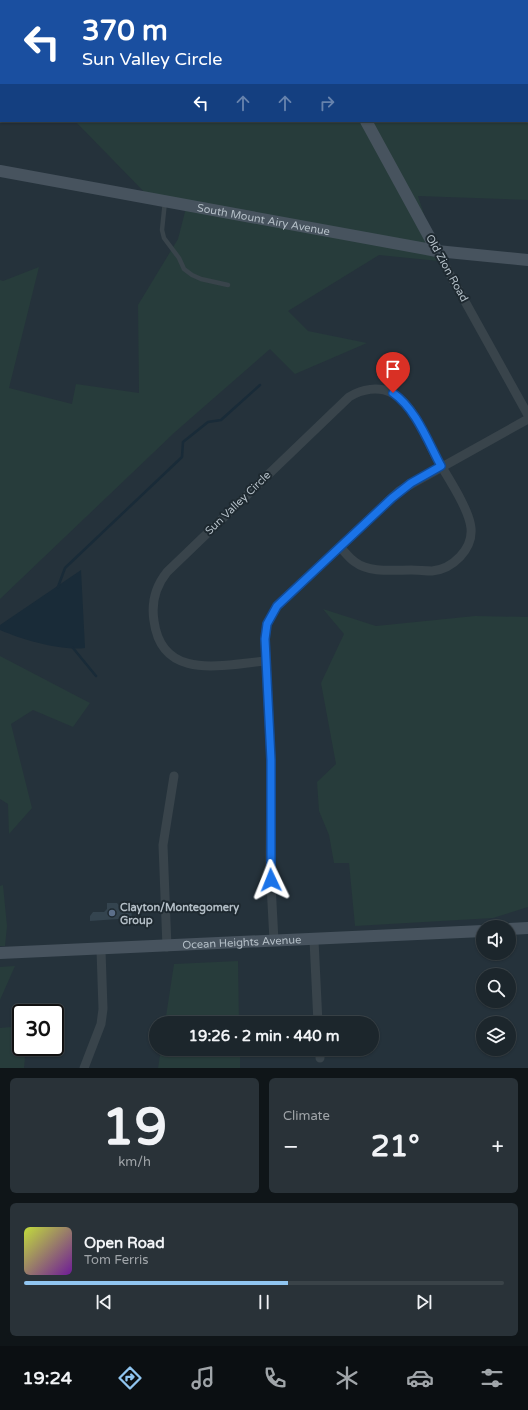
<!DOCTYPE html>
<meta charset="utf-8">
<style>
body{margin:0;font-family:"Varela Round",sans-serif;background:#293238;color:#f1f3f6;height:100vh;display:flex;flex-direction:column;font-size:15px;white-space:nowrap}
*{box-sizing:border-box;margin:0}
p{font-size:13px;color:#a0a5a9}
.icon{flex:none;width:22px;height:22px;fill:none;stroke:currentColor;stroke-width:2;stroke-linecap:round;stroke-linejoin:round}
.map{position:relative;height:1068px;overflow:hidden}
.sheet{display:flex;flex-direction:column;gap:10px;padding:10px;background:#0f1518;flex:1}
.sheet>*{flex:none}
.hud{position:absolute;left:0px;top:0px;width:528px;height:122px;box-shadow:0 1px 3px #0004,0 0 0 1px #3a4348;background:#1a4fa0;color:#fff;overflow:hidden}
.tools{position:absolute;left:476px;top:920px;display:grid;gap:8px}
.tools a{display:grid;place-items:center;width:40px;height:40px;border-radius:50%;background:#1c262c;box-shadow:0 1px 3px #0004,0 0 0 1px #3a4348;font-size:20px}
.speed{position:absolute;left:12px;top:1004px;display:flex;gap:8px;font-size:20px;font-weight:700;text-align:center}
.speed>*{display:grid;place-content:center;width:52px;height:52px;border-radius:50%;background:#1c262c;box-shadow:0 1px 3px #0004,0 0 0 1px #3a4348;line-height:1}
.speed .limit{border:2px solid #111;border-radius:6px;background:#fff;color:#111}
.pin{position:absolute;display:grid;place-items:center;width:34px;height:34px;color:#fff;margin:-41px -17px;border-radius:50% 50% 50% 0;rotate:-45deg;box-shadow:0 0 4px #0007}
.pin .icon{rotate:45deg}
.me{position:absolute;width:44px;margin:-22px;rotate:358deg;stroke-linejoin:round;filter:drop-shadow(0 0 3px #0008)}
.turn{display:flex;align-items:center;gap:14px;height:84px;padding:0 16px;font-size:18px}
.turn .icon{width:52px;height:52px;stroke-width:2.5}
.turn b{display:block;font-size:28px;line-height:34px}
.lanes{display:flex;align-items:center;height:38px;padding:0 16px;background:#0003;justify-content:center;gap:20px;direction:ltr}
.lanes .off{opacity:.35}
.big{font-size:30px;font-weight:700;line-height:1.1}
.sheet .card{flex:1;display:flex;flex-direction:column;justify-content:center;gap:6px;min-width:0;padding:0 14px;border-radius:6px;background:#293238}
.sheet .dial{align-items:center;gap:0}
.dial b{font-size:52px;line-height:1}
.song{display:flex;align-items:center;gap:12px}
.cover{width:48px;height:48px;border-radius:6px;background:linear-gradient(135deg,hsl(70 70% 55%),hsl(280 70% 35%))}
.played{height:4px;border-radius:2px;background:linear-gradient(90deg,#90c5f0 55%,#3a4348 55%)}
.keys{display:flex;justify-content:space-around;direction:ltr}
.heat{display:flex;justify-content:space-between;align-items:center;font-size:22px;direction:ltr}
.sheet .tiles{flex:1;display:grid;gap:10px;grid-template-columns:1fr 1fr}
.card:last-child{grid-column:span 2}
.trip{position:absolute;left:149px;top:1016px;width:230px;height:40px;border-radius:20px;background:#1c262c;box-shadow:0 1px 3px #0004,0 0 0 1px #3a4348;font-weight:700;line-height:40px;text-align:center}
.tab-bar{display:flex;height:64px;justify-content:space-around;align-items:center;background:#0b0f12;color:#a0a5a9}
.tab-bar .icon{width:28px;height:28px}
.tab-bar .current{color:#90c5f0}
.tab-bar b{font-size:18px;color:#f1f3f6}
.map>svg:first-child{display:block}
.green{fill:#273c3b}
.water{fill:#192b38}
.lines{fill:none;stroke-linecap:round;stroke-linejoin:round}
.stream{stroke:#192b38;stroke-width:2.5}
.building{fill:#34444f}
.lane{stroke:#39444b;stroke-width:4.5}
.street{stroke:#39444b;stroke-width:9}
.secondary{stroke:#47535e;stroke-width:12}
.route-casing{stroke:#114b97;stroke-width:10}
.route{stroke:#1a73e8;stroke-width:7}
.service-dot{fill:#5c6f8a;stroke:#1e2930;stroke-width:1.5}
.labels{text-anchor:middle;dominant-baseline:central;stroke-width:4;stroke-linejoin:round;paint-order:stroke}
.street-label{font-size:11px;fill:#b4bfc7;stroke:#1e2930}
.poi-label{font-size:11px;font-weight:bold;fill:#b4bfc7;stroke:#1e2930;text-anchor:start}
</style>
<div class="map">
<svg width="528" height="1068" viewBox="0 0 528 1068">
<rect width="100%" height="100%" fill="#25323b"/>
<path class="green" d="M0,0h528v200l-110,-4 21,65 -60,-6 -91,56 20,20 59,12 -72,31 -25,-25 -95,83 -175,167v-319l3,1 36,-14 -30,121 63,16 4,-20 63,9 -1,-88 40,-66 9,-35 -36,-5 -76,-78h452v-120h-526v87z
M323,609l53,17 99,-10 53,1v290l-35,11 -138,8 -6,-63h-15l-5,-28 -10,-24 -2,-29 19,-18 -15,-81 23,-49z
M0,656l90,47 -17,24 -40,-17 -22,14 21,84 -23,26 -1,-30 -8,-5z
M3,885l4,41 -2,20h-5v-60z
M238,961l1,62h-74l9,-59z
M15,966l-15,34v-33z
M21,1026v21h5l-2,21h-24v-40z
M161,1049h79v19h-82z"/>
<path class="water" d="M81,570l4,78c-24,3 -62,-8 -85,-18v-5z"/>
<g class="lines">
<path class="stream" d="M58,587l7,-19 117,-111 1,-15 25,-20 13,-2 39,-35
M73,648l23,28"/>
</g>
<path class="building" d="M107,903h10l4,5h10l1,10 -42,3v-5l3,-4h11l3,-3z"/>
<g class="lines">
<path class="lane" d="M165,201l-3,29 2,8 15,20 5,11 8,6 9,4 27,6"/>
<path class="street" d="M437,251l91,164
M265,661c-44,4 -103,20 -111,-40 -3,-19 1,-34 13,-49l182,-175c13,-8 29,-11 43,-4 20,9 34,45 44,64 10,18 33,51 35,71 2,21 -18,41 -39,43 -7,0 -14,-1 -21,-1 -17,0 -42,3 -56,-8 -6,-4 -10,-10 -15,-15
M314,940l4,83
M274,941l-4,-76 1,-105 -6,-121 2,-15 10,-18 122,-115 129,-72
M167,947l-4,-102 11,-69
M320,1049v9
M84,1068l17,-44 2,-15 -2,-59"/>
<g class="secondary">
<path d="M300,0l1,1"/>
<path d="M366,121l71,130"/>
<path id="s1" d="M0,171l437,80 91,9"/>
<path d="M509,929l19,-1"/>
<path id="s2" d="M0,953l483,-22"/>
</g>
</g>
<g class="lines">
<defs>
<path id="route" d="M271,880v-120l-6,-121 2,-15 10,-18 115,-108 19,-15 30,-17c-13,-24 -25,-57 -48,-73"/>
</defs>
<use href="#route" class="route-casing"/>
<use href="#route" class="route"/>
</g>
<circle class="service-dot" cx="112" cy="913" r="4"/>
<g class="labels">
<g class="street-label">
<text stroke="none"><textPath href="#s1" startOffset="268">South Mount Airy Avenue</textPath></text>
<text transform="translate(447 268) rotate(61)">Old Zion Road</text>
<text transform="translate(238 503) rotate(-44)">Sun Valley Circle</text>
<text stroke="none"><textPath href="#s2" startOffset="242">Ocean Heights Avenue</textPath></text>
</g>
<g class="poi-label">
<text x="120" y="907">Clayton/Montegomery<tspan x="120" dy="13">Group</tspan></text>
</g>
</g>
</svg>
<div class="tools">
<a><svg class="icon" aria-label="sound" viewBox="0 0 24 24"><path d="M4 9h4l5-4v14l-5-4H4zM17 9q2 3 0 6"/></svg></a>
<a><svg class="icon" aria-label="search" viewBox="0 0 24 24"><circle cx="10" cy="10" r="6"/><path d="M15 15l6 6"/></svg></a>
<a><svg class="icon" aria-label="layers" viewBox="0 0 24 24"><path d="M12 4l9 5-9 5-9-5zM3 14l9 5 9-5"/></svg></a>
</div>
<div class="speed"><div class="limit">30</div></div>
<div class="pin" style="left:393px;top:393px;background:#d93025"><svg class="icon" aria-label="arrive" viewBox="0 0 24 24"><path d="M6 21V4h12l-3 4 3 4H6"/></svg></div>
<svg class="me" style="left:271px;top:880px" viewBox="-20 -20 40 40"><path d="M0-17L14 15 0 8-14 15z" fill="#1a73e8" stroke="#fff" stroke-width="4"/></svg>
<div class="trip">19:26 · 2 min · 440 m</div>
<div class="hud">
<div class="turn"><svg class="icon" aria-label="left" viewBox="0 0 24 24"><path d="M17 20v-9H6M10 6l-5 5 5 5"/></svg><div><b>370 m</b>Sun Valley Circle</div></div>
<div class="lanes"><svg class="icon" aria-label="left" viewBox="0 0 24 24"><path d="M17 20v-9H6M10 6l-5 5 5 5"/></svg><svg class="icon off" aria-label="ahead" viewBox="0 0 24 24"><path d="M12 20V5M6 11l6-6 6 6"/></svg><svg class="icon off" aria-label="ahead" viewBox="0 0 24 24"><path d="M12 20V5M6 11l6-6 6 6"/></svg><svg class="icon off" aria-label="right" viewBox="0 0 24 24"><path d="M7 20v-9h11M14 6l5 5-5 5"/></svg></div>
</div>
</div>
<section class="sheet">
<div class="tiles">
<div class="card dial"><b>19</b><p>km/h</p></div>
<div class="card"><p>Climate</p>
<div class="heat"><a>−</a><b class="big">21°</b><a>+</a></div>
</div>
<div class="card">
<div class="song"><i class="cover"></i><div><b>Open Road</b><p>Tom Ferris</p></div></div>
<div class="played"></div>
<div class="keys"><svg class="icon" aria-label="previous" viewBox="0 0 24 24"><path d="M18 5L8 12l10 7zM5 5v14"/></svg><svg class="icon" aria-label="pause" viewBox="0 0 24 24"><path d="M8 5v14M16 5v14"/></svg><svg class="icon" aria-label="next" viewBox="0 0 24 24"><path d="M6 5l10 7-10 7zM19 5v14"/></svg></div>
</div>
</div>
</section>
<nav class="tab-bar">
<b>19:24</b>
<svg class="icon current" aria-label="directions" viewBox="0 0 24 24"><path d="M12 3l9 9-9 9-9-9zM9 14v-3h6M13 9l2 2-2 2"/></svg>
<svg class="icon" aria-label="music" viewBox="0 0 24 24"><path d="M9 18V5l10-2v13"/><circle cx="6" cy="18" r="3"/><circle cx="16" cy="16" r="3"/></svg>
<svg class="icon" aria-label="phone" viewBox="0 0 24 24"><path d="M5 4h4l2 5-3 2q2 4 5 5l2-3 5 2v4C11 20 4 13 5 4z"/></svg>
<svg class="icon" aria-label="climate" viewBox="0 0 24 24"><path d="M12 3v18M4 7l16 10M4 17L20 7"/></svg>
<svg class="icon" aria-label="car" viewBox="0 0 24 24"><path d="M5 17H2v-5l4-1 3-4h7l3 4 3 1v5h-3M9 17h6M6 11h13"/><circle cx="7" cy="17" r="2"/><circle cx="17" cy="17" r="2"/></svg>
<svg class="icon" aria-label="filters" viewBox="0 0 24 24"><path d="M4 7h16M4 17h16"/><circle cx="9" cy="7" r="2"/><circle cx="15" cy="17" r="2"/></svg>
</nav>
